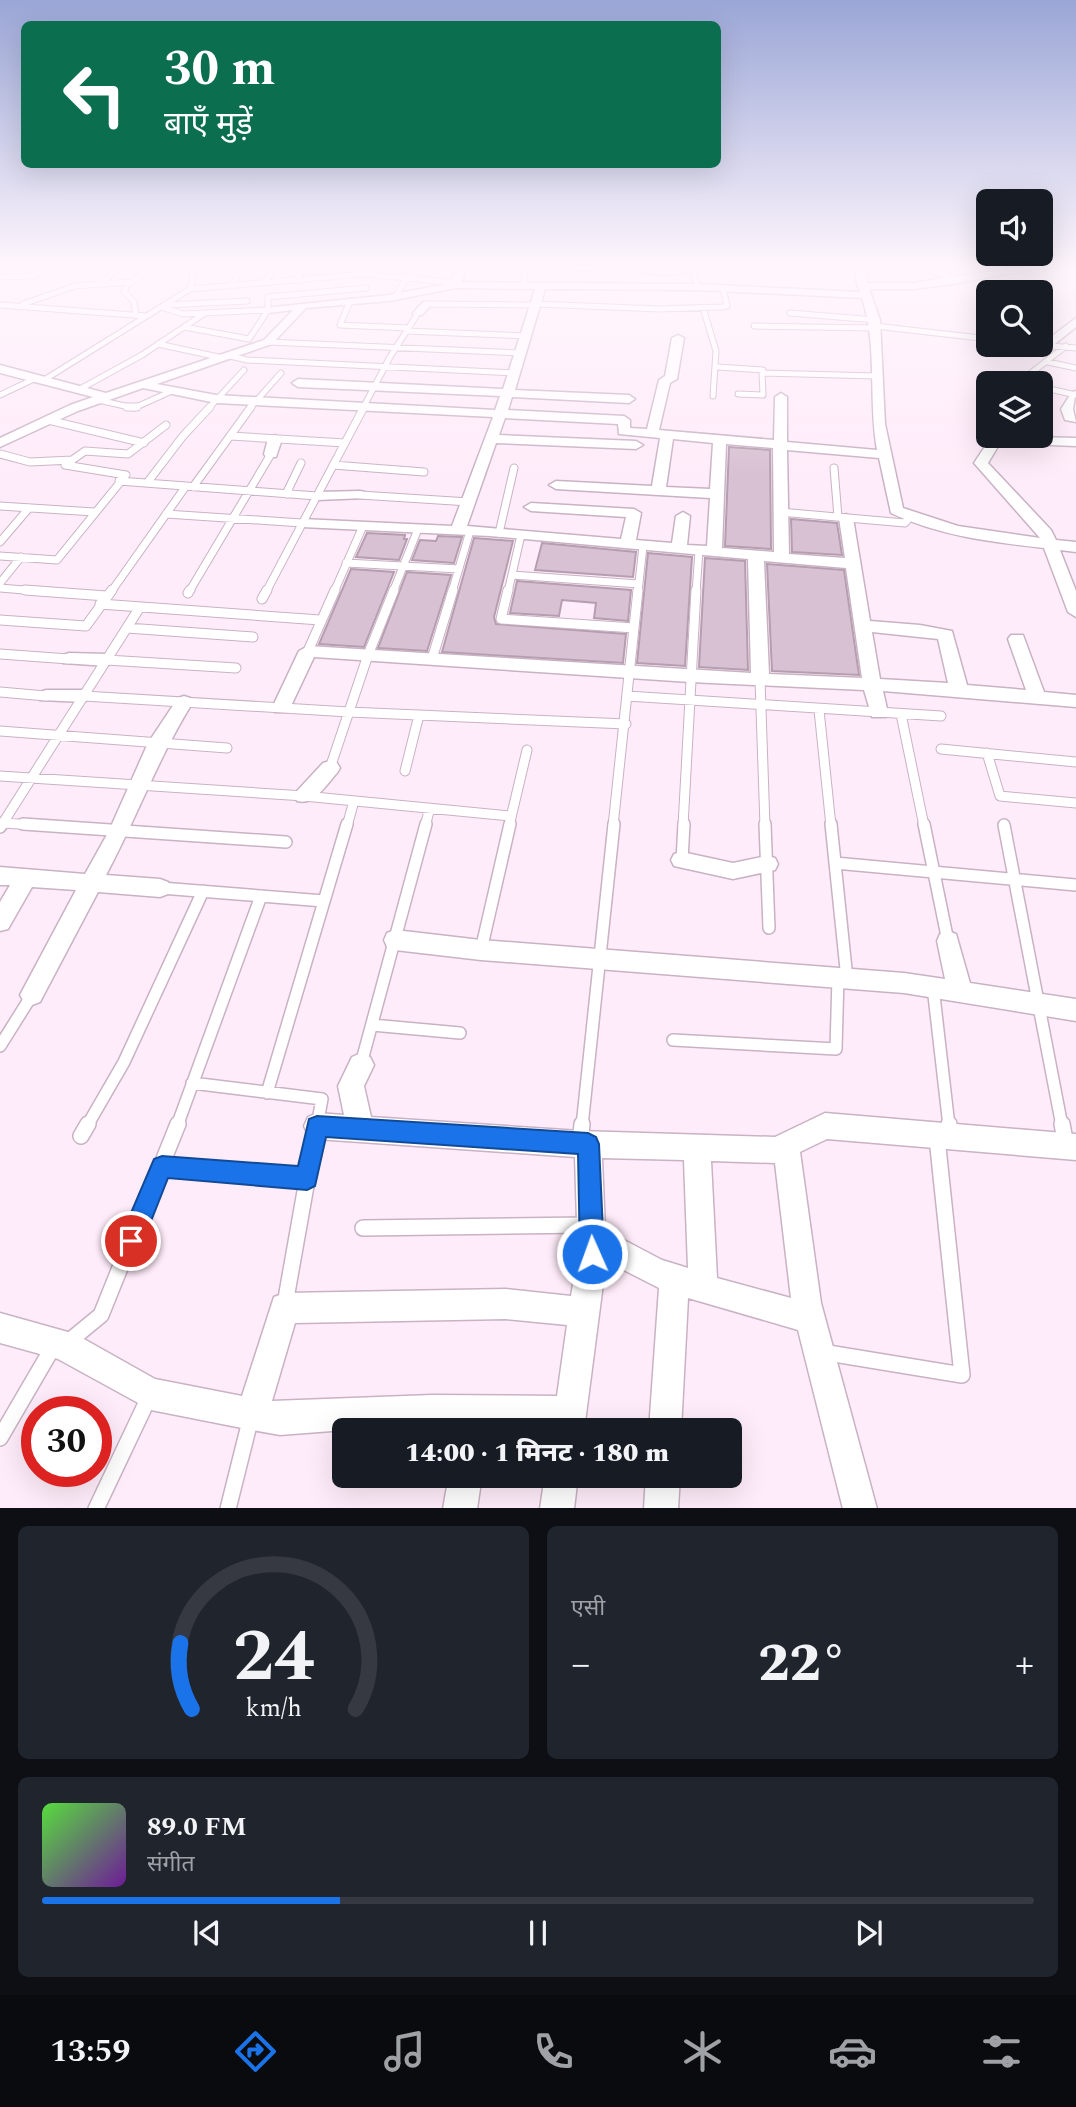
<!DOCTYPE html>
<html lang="hi">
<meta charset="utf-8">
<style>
body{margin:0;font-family:Spectral,"Noto Sans Devanagari",serif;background:#20242c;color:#f1f3f6;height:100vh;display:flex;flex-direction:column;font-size:26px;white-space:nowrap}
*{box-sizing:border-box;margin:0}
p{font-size:23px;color:#9ea1a6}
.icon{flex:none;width:38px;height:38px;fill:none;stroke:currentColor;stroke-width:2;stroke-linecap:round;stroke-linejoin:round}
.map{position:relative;height:1508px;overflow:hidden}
.details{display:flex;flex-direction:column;gap:18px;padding:18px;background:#0d0f14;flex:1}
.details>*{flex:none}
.top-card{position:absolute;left:21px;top:21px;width:700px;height:147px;border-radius:10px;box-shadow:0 7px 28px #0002;background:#0b6e4f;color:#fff;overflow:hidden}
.buttons{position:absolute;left:976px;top:189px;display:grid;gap:14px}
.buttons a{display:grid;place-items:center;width:77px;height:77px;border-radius:10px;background:#171b24;box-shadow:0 7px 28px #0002;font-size:35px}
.speed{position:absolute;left:21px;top:1396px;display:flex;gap:14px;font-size:35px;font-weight:700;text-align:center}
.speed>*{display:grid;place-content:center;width:91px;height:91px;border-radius:50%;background:#171b24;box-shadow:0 7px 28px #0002;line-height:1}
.speed .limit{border:10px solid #d22;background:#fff;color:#111}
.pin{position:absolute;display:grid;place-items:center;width:60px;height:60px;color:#fff;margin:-30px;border:4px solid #fff;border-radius:50%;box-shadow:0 2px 7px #0007}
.me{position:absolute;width:77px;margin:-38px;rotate:358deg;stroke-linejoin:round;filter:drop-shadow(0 0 5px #0008)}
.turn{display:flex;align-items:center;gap:24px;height:147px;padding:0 28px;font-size:32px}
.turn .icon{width:91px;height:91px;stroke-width:2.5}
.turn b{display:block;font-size:49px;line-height:60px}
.big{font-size:52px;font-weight:800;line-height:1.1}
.details .tile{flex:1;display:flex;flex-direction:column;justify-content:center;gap:10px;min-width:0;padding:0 24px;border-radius:10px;background:#20242c}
.details .dial{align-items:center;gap:0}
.dial svg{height:182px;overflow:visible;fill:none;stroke:#363941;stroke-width:7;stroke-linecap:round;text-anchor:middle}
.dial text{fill:#f1f3f6;stroke:none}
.song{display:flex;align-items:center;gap:21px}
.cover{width:84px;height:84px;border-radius:10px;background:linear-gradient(135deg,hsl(110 70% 55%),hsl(280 70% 35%))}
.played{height:7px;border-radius:4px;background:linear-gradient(90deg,#1a73e8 30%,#363941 30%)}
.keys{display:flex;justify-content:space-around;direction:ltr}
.heat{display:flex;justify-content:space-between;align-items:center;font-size:38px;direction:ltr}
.details .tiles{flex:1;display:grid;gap:18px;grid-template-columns:1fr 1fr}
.tile:last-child{grid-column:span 2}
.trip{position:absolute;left:332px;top:1418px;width:410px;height:70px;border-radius:10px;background:#171b24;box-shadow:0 7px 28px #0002;font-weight:800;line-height:70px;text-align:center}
.menu{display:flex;height:112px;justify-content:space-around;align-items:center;background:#090b0e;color:#9ea1a6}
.menu .icon{width:49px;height:49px}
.menu .active{color:#1a73e8}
.menu b{font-size:32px;color:#f1f3f6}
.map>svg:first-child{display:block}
.building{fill:#d8c1d2;stroke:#b49eaf;stroke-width:2}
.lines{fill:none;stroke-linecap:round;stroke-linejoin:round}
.service-far4-casing{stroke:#c9b2c3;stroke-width:7}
.service-far3-casing{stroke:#c9b2c3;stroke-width:9}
.service-far2-casing{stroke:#c9b2c3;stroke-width:11}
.service-far1-casing{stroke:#c9b2c3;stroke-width:14}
.service-casing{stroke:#c9b2c3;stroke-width:18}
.minor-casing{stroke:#c9b2c3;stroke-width:3}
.service-far4{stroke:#fff;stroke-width:5}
.service-far3{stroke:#fff;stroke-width:7}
.service-far2{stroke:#fff;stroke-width:9}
.service-far1{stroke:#fff;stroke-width:11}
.service{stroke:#fff;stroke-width:15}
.minor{fill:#fff;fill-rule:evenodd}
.route{fill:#1a73e8;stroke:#114b97;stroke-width:2}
</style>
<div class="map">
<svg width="1076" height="1509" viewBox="0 0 1076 1509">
<rect width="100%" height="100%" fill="#ffecfa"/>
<path class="building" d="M729,447l41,3 1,99 -46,-3z
M791,519l46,4 5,32 -50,-3z
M367,533l38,2 -1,4h3l-8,21 -43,-3z
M438,536l24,1 -8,26 -42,-3 8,-20 16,1z
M474,538l39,3 -19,76 2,7 130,10 -3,29 -181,-11z
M542,543l94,9 -3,25 -98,-7z
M648,553l44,4 -7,109 -48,-3z
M705,558l40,3 3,109 -49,-3z
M767,564l77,6 15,105 -87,-4z
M351,569l43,3 -30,75 -45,-3z
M407,572l44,3 -24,76 -49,-3z
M517,581l114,9 -3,31 -34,-3 2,-15 -34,-3 -3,16 -49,-3z"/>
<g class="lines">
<defs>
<path id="service-far4" d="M691,264l7,23
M774,264l88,2
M462,265l186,5v-6
M0,277l32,-1 18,-12
M295,280l12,-16
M104,282l16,-18
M264,282l14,-18
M233,285l9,-21
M524,286l1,-19
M190,289l5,-25
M395,297l20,-33
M350,301l-10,24 68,3
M23,304l52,-18 55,-4
M427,304l109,1
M537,304l122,5 63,-2 5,-1 -4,-18
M0,305l146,11
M168,305l79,-4
M161,307l22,7 85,-4 -19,29 -65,-12
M703,308l13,43 -3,45
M268,310v-13l98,-9
M790,313l85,7
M136,315l-2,-13 -10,-11 5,-8 31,-19
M754,326l121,2
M875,326l114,13
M406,331l120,5
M268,342l254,11
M158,344l65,14
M1038,345l38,3
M230,356l17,4 268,13
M1048,362l28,6
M718,367l45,3 -1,3
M44,380l146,-91 175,-15 92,9
M1018,383l48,-37
M1041,387l35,8
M80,389l62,-34 63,-42
M738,394l25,1 -1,-22 115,3
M0,395l36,-17
M98,400l36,8 40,-18
M209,408l35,-38
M250,408l31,-35
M363,408l27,-51 28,-44"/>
<path id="service-far3" d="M127,407h10
M48,420l96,23
M230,436l115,7
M0,454l30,8 42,-2
M333,465l91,7
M834,468l4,49
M119,481l198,15
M147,483l36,-47 27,-29
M193,487l58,-80
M286,494l15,-31
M360,495l109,7
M0,506l94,6
M780,512l125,11 4,-5
M166,514l136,9
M499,533l15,-65
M0,542l29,-34
M0,556l57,4 69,-85 -61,-10 20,-14 43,3 38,-29
M346,563l113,6
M512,575l127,9
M0,583l21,-26
M0,588l48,4
M111,592l75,-106
M189,592l82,-138
M266,592l98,-185
M334,592l29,-66
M393,592l25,-63
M452,592l18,-61
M508,592l13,-57
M638,592l5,-46
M696,592l3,-41"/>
<path id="service-far2" d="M25,590l81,6
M508,590l-7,29 133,9
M188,593l2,-3
M262,599l5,-9
M100,604l220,16
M0,620l86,6 26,-36
M127,628l126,9
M308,651l27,-61
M0,654l69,5
M432,659l21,-69
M107,660l129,8
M760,680l5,146
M0,692l46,4
M84,696l265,16 277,12
M627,696l314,20
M819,710l12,116
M901,714l23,112
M0,731l227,17
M941,749l135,13
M987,753l13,43 76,7
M330,768l38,-113 26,-65
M405,771l14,-56
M0,776l304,20 206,20
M3,823l46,3
M1,826l139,-219
M347,826l7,-25
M425,826l5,-18
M509,826l18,-76
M613,826l25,-236
M683,826l13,-236"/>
<path id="service-far1" d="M23,824l263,18
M765,824l4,104
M831,824l16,155
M924,824l24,117
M1004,825l58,301
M0,827l2,-3
M682,860l2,-36
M835,863l241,22
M161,888l163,13
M481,950l29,-126
M933,987l16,139
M372,1025l88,8
M673,1040l163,9 2,-71
M0,1046l32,-51
M361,1064l65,-240
M192,1083l130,16 -5,27
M267,1093l80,-269
M87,1126l37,-64 79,-171
M177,1126l84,-230
M582,1126l32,-302"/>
<path id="service" d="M949,1124l1,12
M1062,1124l4,21
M81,1136l7,-12
M580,1144l2,-20
M162,1167l145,11
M363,1228l224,-3
M285,1304l32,-180
M67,1343l34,-28 77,-191
M822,1352l140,23 -25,-237
M0,1438l53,-91
M96,1509l54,-114
M228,1509l23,-92"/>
<path id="minor" d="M457,264h10l-5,18 236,2 162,8 -5,-15 2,-13h10v19h47l28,-5 -28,-14 23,2 16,11 82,-13h24l-106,20 -39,5h-45l11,31 5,104 18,84 55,18 82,12 -66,-75 18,-27 84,2v8l-76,-3 -12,20 63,67 5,10 20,2v10l-16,-2 16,41v26l-8,-5 -24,-64c-52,-6 -105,-12 -153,-35l-12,-55 -92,-8 2,104 56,4 -6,-40 7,-4 7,4 17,103 50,4 32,6 15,54 59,5 -18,-51 3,-4h12l21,57 32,3v12l-193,-16 5,22 -2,4h-14l-8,-27 -174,-8 -376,-25 -24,51 -3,4h-12l-3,-4 27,-57 9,-5 443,27 -3,-114 -258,-23 -188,-9 -7,-4 7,-4 150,7 41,-109 -277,-14 -73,-15 -65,23 -78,36v-9l70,-33 23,-8 -93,-24v-8l106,28 158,-53 29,-30 -25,3 -5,-3 1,-2 125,-13 63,-12zM456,288l79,1 -32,100 -205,-10 -6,4 6,4 202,9 -5,14 -279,-15 -59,-11 115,-40 34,-36 83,-7zM545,289l153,1 164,8c16,48 6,102 15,152l-90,-8v-45l-6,-4 -6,4 -1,43 -115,-10 11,-47 7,-4 7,-41 -6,-3 -6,3 -7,38 -6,4 -12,49 -17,-1v-8l-6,-4 -116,-6 4,-13 117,6 6,-4 -6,-4 -114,-5zM505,418l113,6 1,10 41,4 -8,48 -96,-5 -7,4 7,4 154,9 -3,48 -20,-1 3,-29 -7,-4 -7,4 -4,27 -36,-3 5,-27 -7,-4 -103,-6 -7,4 7,4 95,6 -5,22 -154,-13 29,-83 140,6 7,-4 -7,-4 -137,-6zM673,439l40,4 -3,46 -44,-2zM726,444l47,4 1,104 -52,-4zM764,561l82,7 16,110 -93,-4zM872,632l66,7 10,44 -68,-4z
M691,265l4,1v4c-16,3 -39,8 -52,0 11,-7 34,-3 48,-5z
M423,302l9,2 -10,11h-8l-1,-2z
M1076,318v9l-25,20h-8v-4z
M1076,391l-3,18 3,13 -11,-2 -4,-11 11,-17z
M275,435l7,4 -6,18h-10l-2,-3 4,-15z
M360,491l5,1v6l-48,2 -7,-4 7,-4z
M69,653l38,1 9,6 -9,6 -44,-3 -3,-4 3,-4z
M46,690h38l9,6 -9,6 -44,-2 -3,-4 3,-4z
M184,696l6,2 3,4c-35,56 -56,115 -87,173l54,4 8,3 3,6 -3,6 -8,3 -62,-5 -58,110 -8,3 -8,-3 -4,-7 56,-105 -44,-3 -24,42 -8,2v-29l10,-17h-10v-18l85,7 24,-43 39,-88 30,-45z
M330,761l7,2 3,5 -3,5c-11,12 -23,33 -40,28l-3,-5 3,-5 26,-28z
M682,852l51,11 34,-7 8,2 3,6 -3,6 -42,9 -59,-13 -3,-6 3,-6z
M395,930l86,10 423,33 41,6 -8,-38 3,-7 8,-3 8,3 14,49 106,16v22l-172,-28 -423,-33 -86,-10 -8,-3 -3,-7 3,-7z
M361,1053l9,4 4,8 -10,21 7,31 209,14 195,6 50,-24 251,21v26l-249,-21 -27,13 21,151 56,206h-34l-45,-179 -110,-32 -7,132h-32l10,-142 -53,-27 -22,169 -95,-3v3h-32v-3l-112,3 -65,5 -28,-5 -101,-20 -93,-51 -58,-16v-30l75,21 80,45 87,17 32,-99 11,-4 221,-4 65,7 7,-42 -3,-97 -258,-18 -9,-4 -4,-9 4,-9 9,-4 27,2 -6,-29 14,-29zM602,1158l82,2 4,108 -26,-8 -57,-30zM711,1161l64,2 16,135 -74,-20zM506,1319l61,6 -10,71 -125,-1 -160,6 23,-78z
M449,1475h33l-5,34h-34z
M545,1475h33l-4,34h-34z
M646,1475h34l-2,34h-34z"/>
</defs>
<use href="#service-far4" class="service-far4-casing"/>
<use href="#service-far3" class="service-far3-casing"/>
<use href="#service-far2" class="service-far2-casing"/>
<use href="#service-far1" class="service-far1-casing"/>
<use href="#service" class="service-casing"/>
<use href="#minor" class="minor-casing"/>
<use href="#service-far4" class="service-far4"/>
<use href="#service-far3" class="service-far3"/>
<use href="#service-far2" class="service-far2"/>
<use href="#service-far1" class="service-far1"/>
<use href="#service" class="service"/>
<use href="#minor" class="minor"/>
</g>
<linearGradient id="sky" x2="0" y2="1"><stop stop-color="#9aa6d6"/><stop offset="0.56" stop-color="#fff6fd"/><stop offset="1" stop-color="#fff6fd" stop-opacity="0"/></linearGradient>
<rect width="1076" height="475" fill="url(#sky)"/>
<path class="route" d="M317,1116l271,17 8,4 3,7 5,110 -3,8 -9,4 -8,-4 -4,-8 -2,-100 -252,-17 -11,49 -8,4 -139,-12 -28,71 -9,4 -8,-4 -4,-8 35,-82 8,-3 136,10 11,-47z"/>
</svg>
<div class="buttons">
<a><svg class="icon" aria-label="sound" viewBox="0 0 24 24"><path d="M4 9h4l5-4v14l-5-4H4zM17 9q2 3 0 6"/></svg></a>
<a><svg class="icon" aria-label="search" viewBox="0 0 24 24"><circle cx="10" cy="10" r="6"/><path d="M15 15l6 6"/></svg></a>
<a><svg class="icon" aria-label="layers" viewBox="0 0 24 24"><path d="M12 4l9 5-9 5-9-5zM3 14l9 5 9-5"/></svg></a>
</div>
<div class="speed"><div class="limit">30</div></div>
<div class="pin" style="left:131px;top:1241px;background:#d93025"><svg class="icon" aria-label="arrive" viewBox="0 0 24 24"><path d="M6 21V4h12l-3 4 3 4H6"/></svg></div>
<svg class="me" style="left:592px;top:1254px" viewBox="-20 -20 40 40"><circle r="17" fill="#1a73e8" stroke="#fff" stroke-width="3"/><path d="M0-11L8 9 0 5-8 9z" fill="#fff"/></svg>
<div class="trip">14:00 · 1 मिनट · 180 m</div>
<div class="top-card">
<div class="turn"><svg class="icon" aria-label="left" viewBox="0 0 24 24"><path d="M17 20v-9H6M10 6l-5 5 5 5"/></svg><div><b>30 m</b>बाएँ मुड़ें</div></div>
</div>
</div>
<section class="details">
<div class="tiles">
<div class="tile dial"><svg viewBox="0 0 100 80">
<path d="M14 69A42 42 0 1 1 86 69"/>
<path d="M14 69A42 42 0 0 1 9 40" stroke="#1a73e8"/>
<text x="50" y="56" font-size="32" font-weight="700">24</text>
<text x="50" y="72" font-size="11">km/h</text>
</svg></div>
<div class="tile"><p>एसी</p>
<div class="heat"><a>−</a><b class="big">22°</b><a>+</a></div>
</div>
<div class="tile">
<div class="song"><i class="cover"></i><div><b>89.0 FM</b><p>संगीत</p></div></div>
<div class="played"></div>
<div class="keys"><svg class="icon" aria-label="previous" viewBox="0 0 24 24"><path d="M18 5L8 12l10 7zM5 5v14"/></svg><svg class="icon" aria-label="pause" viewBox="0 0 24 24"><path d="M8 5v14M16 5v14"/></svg><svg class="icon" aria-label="next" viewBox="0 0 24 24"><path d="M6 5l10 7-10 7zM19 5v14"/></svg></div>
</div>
</div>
</section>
<nav class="menu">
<b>13:59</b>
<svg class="icon active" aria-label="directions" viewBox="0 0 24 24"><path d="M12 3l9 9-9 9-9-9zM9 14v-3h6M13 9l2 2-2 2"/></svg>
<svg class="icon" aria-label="music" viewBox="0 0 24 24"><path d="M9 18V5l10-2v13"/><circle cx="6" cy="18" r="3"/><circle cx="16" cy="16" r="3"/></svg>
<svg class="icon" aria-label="phone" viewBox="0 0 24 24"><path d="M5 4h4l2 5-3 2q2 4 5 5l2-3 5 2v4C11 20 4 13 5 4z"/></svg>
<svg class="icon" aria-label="climate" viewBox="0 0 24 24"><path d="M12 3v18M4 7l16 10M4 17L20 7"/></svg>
<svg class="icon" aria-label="car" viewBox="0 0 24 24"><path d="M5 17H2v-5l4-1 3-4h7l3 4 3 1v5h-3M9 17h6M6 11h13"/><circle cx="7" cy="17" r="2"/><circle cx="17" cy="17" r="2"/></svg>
<svg class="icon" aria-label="filters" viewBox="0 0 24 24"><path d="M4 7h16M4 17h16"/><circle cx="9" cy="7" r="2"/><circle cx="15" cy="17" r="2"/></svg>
</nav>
